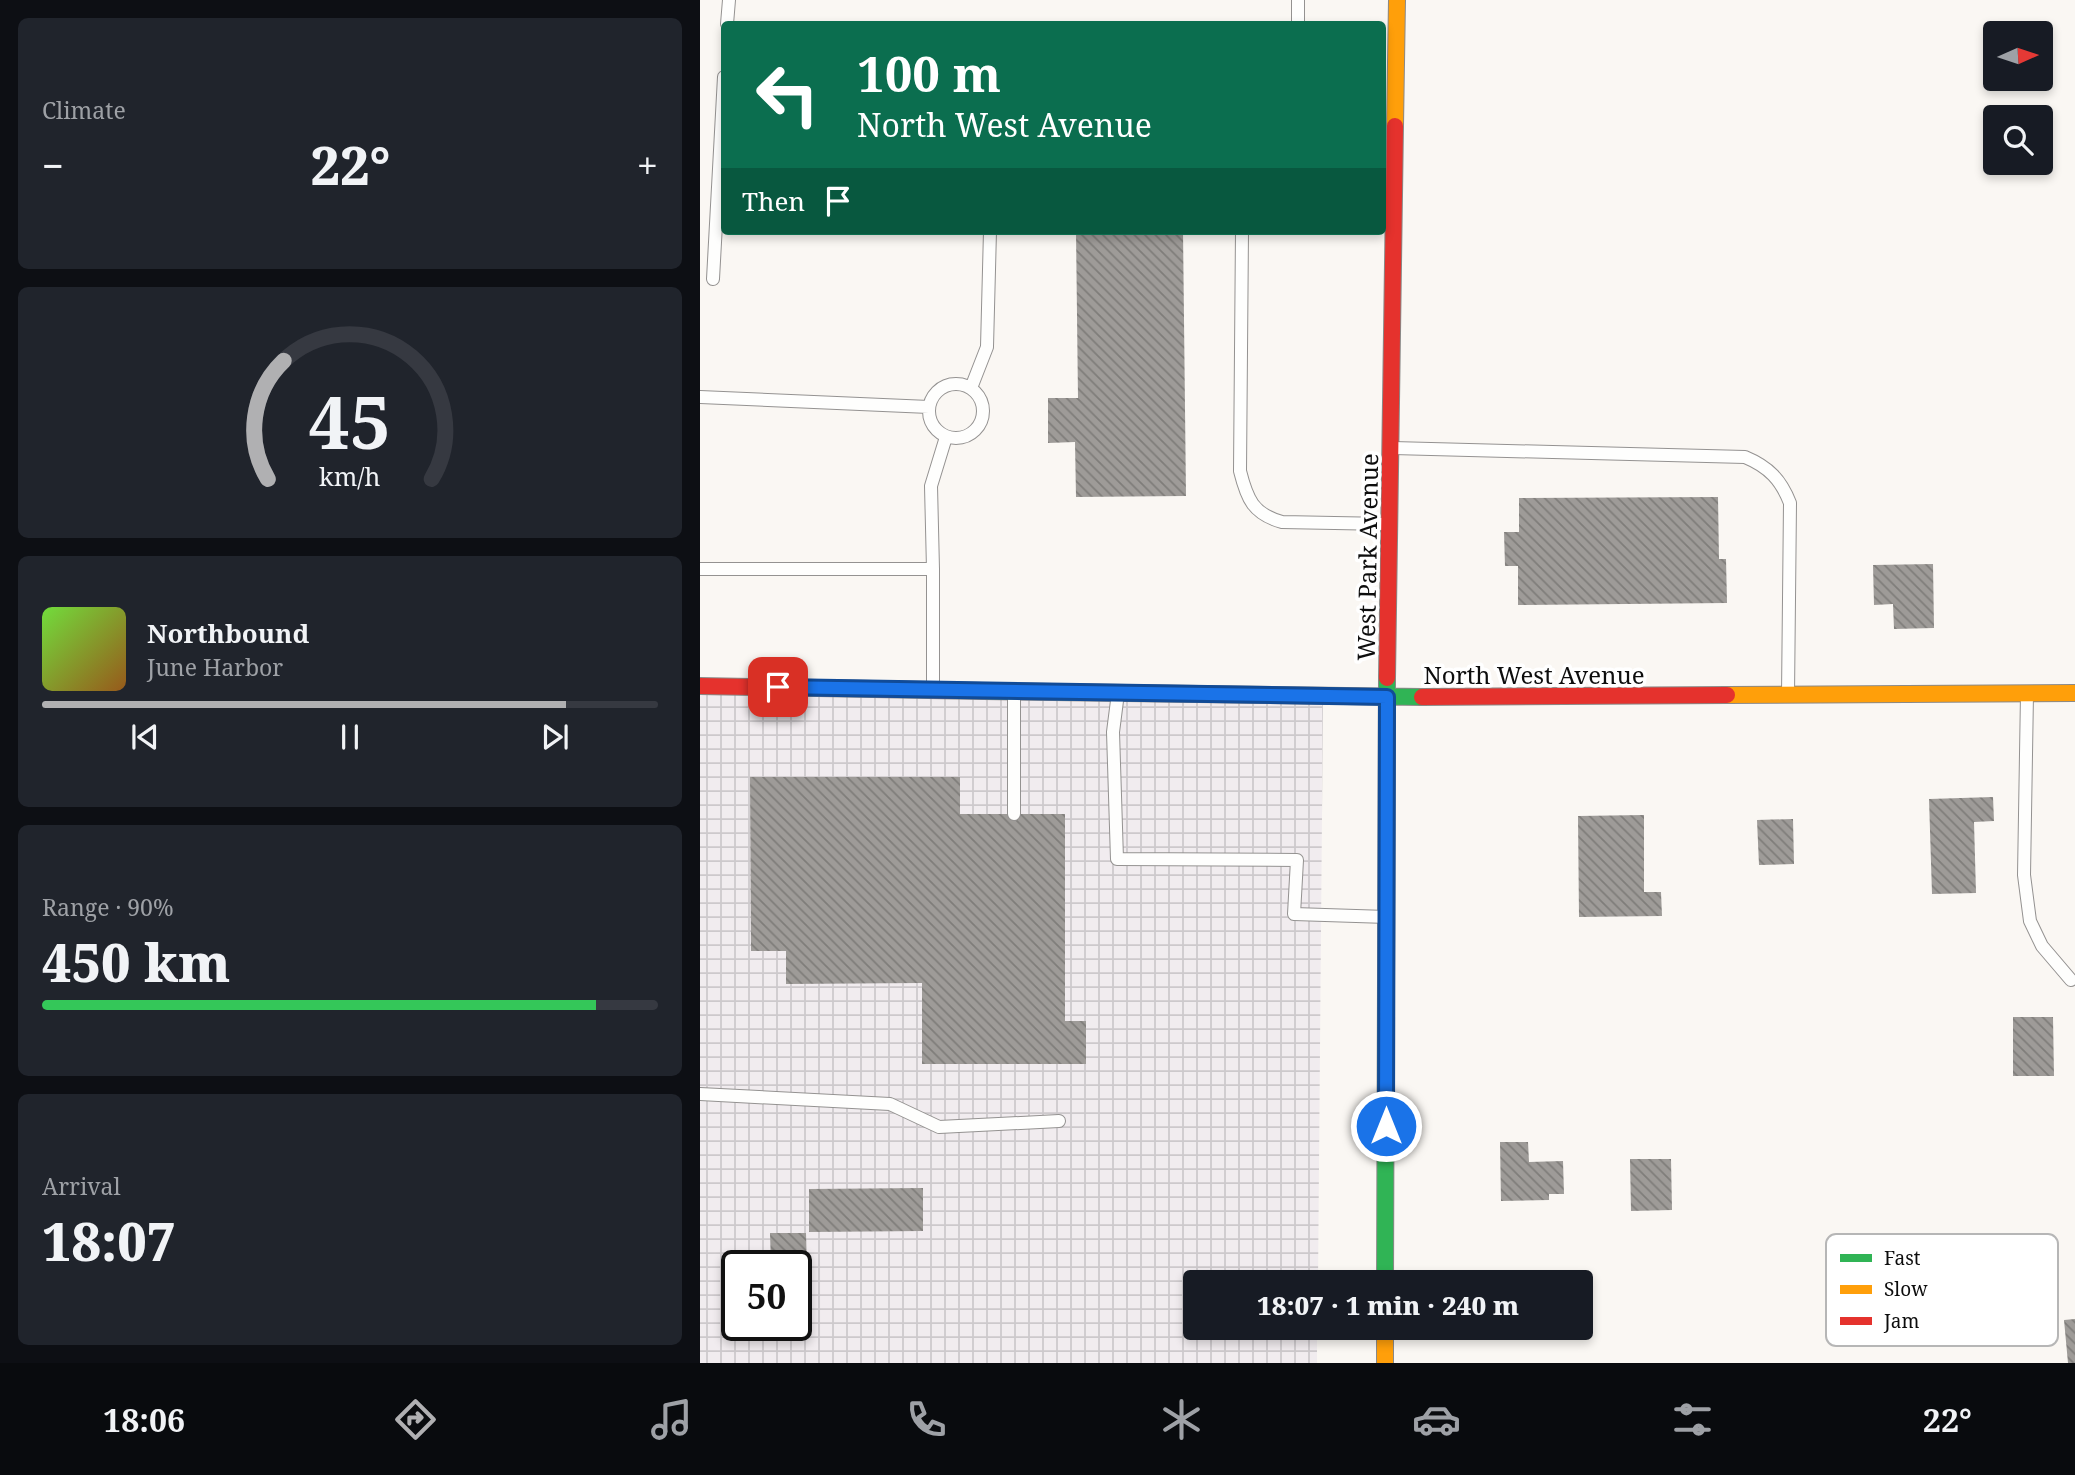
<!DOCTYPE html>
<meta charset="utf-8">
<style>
body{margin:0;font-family:"Noto Serif",serif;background:#20242c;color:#f1f3f6;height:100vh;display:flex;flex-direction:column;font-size:26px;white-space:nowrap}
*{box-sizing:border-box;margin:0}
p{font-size:23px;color:#9ea1a6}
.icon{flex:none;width:38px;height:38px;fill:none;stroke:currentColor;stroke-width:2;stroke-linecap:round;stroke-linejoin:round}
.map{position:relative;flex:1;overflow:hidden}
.drawer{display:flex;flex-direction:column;gap:18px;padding:18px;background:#0d0f14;width:700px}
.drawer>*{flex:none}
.guide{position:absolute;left:21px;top:21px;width:665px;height:214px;border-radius:7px;box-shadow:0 4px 10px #0003;background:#0b6e4f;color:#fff;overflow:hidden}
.needle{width:46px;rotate:87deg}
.fabs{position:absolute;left:1283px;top:21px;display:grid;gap:14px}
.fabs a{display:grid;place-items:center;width:70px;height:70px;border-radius:7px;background:#171b24;box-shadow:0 4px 10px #0003;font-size:35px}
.speed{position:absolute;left:21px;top:1250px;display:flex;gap:14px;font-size:35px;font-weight:700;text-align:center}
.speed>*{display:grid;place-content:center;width:91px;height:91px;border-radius:50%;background:#171b24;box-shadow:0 4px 10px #0003;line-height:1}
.speed .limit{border:4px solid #111;border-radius:10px;background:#fff;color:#111}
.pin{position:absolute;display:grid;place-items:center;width:60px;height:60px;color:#fff;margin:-30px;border-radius:14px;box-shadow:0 4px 10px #0006}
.me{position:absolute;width:77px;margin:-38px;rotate:0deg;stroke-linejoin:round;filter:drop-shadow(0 0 5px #0008)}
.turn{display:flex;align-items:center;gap:24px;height:147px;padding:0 21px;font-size:32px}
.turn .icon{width:91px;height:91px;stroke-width:2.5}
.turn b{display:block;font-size:49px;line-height:60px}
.then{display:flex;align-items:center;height:66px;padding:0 21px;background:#0003;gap:14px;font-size:26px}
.big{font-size:52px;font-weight:800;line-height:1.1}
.drawer .tile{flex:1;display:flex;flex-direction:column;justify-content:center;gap:10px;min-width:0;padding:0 24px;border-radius:10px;background:#20242c}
.drawer .dial{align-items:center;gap:0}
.dial svg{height:182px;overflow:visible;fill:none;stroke:#363941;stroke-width:7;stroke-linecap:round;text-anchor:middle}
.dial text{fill:#f1f3f6;stroke:none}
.song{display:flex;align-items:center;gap:21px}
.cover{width:84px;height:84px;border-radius:10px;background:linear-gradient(135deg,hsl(100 70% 55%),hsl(30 70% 35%))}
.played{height:7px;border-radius:4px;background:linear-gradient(90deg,#b0b0b2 85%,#363941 85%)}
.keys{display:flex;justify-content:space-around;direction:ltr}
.heat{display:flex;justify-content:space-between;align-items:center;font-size:38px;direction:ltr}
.charge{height:10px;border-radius:5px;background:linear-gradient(90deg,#34c759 90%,#363941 0)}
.trip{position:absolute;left:483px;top:1270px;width:410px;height:70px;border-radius:7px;background:#171b24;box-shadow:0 4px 10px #0003;font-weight:800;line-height:70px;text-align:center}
.tab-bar{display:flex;height:112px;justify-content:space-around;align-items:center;background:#090b0e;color:#9ea1a6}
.tab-bar .icon{width:49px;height:49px}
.tab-bar .active{color:#b0b0b2}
.tab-bar b{font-size:32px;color:#f1f3f6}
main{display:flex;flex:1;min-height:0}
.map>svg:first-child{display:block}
.industrial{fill:url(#industrial-grid);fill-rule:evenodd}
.building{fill:url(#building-back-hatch)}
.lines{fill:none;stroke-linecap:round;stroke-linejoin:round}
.lane-casing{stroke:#949291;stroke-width:14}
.fast-casing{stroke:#8a8987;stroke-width:18}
.slow-casing{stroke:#8a8987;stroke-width:18}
.jam-casing{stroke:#8a8987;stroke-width:18}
.lane{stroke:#fefefd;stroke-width:12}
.fast{stroke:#30b455;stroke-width:16}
.slow{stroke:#ff9f0a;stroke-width:16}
.jam{stroke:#e5322d;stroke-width:16}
.route-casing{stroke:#114b97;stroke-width:18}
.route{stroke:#1a73e8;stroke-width:12}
.labels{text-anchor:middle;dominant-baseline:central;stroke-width:7;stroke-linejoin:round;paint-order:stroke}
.street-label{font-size:24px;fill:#0d0d0d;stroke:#fff}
.key{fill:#fff;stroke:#b6b6b6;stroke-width:2}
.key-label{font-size:19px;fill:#0d0d0d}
</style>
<main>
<section class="drawer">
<div class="tile"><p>Climate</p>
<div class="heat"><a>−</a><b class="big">22°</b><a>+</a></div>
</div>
<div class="tile dial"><svg viewBox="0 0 100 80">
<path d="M14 69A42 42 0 1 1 86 69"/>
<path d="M14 69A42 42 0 0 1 21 17" stroke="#b0b0b2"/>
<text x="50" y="56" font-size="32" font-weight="700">45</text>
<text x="50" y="72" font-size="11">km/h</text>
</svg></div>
<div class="tile">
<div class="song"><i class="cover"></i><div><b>Northbound</b><p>June Harbor</p></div></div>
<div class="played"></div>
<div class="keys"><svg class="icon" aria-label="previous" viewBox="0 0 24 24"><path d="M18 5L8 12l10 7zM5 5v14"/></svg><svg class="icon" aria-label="pause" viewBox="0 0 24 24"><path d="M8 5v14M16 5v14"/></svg><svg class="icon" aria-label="next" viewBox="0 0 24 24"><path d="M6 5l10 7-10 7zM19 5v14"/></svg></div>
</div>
<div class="tile"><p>Range · 90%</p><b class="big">450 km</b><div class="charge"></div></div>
<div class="tile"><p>Arrival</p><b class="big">18:07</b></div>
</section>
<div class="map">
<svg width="1375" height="1363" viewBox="0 0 1375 1363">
<defs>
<pattern id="industrial-grid" width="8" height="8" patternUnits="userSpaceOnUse" patternTransform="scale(1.75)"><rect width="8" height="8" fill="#f1ecef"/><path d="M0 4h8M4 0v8" fill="none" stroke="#cdc9cc"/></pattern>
<pattern id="building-back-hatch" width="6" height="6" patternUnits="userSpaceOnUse" patternTransform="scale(1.75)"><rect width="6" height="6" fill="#9e9b98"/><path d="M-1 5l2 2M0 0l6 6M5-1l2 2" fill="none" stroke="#7f7d7a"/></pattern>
</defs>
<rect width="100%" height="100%" fill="#faf7f3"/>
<path class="industrial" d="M0,689l623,8 -5,586h-123v45h122v35h-617zM37,1265h59v60h-59z"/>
<path class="building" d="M376,231h107l3,265 -110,1 -1,-55 -27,1v-45h30z
M1018,497l1,62h7l1,44 -209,2v-39h-13l-1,-34h15v-34z
M1233,564l1,64 -40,1 -1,-25 -19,1 -1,-40z
M50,777h210v37h105v207h21v43h-164v-81l-136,1v-33h-35z
M1293,797l1,24 -20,1 2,71 -44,1 -3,-95z
M944,815v77h17l1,24 -83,1 -1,-101z
M1093,819l1,45 -35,1 -2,-45z
M1313,1017h40l1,59h-41z
M800,1142h28l1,20 34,-1 1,33h-15v6l-48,1z
M930,1159h41l1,51 -41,1z
M223,1188v43l-114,1v-43z
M70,1233h36l2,71h-12v-39h-25z
M1375,1319v44h-7l-4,-43z"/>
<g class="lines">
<defs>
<path id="lane" d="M598,0v24
M27,24l2,-24
M542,231l-2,240c7,28 13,43 42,51l105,2
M13,279l11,-202
M229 411a27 27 0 1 1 54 0a27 27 0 1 1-54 0Z
M271,388l16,-41 3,-116
M0,397l229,10
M693,448l352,9c24,10 36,23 45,46l-2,192
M0,569h233v120
M233,569l-2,-83 15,-49
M314,691v123
M418,693l-5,39 4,127 180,1 -3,54 93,3
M1327,694l-3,181 6,46 12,25 29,34
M0,1094l190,10 49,23 120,-6"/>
<path id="fast" d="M283,691l439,6
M685,1283l2,-605"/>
<path id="slow" d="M695,126l2,-126
M1027,695l348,-2
M685,1328v35"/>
<path id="jam" d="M687,678l8,-552
M0,686l283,5
M722,697l305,-2"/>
</defs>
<use href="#lane" class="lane-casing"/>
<use href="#fast" class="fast-casing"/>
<use href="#slow" class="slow-casing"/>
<use href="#jam" class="jam-casing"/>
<use href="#lane" class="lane"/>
<use href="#fast" class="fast"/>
<use href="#slow" class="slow"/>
<use href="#jam" class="jam"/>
</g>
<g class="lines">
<defs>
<path id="route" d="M78,687l609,10 -1,429"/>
</defs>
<use href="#route" class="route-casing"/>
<use href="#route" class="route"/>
</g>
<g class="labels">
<g class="street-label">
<text transform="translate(667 557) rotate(-89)">West Park Avenue</text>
<text x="834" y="674">North West Avenue</text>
</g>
</g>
<rect x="1126" y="1234" width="232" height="112" rx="10" class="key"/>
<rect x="1140" y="1254" width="32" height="8" fill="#30b455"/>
<rect x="1140" y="1285" width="32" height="9" fill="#ff9f0a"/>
<rect x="1140" y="1317" width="32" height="8" fill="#e5322d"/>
<g class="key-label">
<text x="1184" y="1265">Fast</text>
<text x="1184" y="1296">Slow</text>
<text x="1184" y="1328">Jam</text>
</g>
</svg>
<div class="fabs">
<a><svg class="needle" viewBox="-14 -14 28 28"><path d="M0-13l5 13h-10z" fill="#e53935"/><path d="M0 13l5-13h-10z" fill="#9ea1a6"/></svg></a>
<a><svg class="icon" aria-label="search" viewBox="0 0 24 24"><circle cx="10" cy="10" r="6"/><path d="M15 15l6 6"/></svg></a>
</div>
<div class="speed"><div class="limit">50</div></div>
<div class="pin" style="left:78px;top:687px;background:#d93025"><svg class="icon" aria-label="arrive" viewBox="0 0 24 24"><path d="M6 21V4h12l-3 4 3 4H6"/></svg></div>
<svg class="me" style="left:686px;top:1126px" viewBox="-20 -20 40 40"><circle r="17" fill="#1a73e8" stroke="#fff" stroke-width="3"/><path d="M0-11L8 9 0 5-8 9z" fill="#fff"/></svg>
<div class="trip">18:07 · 1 min · 240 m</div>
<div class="guide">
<div class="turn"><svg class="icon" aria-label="left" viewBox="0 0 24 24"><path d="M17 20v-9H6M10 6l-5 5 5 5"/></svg><div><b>100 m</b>North West Avenue</div></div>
<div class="then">Then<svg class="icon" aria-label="arrive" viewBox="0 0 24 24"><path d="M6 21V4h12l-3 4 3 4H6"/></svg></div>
</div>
</div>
</main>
<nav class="tab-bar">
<b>18:06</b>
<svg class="icon active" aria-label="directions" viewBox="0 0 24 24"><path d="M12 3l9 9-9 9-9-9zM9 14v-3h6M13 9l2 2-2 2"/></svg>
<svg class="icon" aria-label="music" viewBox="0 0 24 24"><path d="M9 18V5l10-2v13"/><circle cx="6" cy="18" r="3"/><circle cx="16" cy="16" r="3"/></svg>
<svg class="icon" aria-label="phone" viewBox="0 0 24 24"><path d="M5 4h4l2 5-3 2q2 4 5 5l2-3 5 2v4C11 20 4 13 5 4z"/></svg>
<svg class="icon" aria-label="climate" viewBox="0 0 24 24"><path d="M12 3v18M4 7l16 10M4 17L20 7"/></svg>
<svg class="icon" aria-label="car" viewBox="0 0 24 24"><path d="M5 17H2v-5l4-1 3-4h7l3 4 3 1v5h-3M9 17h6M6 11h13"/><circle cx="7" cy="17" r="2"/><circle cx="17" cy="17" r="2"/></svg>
<svg class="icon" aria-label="filters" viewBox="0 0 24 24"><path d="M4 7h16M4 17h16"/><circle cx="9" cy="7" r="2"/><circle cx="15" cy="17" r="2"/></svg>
<b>22°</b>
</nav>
